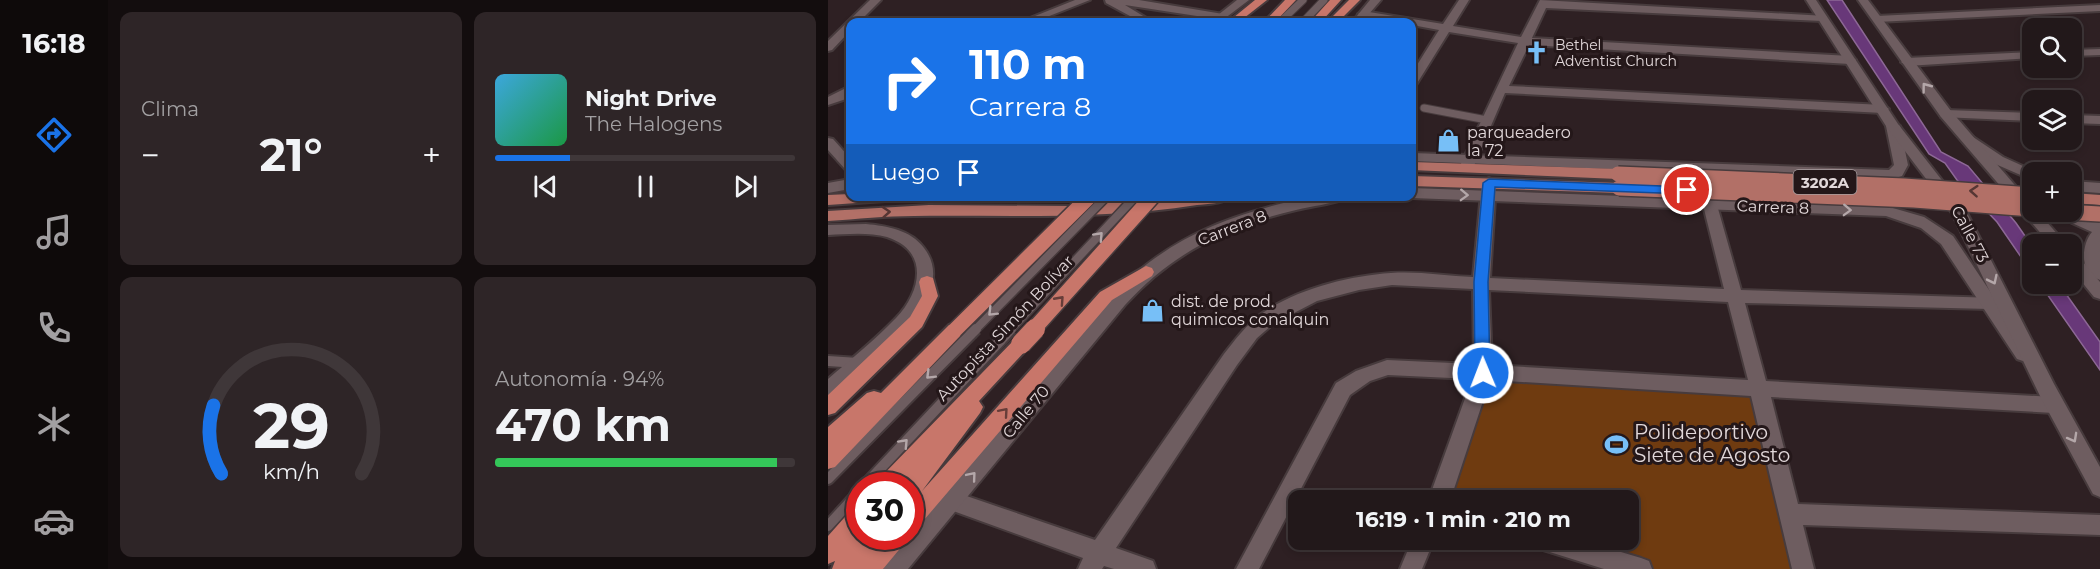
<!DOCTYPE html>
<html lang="es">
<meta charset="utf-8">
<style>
body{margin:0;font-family:Montserrat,sans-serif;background:#2e2527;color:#f1f3f6;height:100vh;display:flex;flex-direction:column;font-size:22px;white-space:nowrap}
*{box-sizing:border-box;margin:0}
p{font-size:20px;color:#a2a0a2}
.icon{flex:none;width:33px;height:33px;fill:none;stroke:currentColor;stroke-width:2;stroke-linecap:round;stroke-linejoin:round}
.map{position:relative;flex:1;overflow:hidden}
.drawer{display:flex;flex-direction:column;gap:12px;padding:12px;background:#130d0e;width:720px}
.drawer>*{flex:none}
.guide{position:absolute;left:18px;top:18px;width:570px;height:183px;border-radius:12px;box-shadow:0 3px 9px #0003,0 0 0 2px #3f3739;background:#1a73e8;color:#fff;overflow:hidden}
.controls{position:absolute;left:1194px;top:18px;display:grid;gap:12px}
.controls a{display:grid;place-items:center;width:60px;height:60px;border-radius:12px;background:#22181a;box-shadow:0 3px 9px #0003,0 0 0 2px #3f3739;font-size:30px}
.speed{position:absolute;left:18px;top:472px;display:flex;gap:12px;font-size:30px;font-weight:700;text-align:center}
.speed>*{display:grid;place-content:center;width:78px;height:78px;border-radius:50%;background:#22181a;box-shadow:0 3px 9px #0003,0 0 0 2px #3f3739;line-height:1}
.speed .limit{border:9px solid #d22;background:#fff;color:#111}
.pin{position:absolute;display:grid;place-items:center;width:51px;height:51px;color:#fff;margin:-26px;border:3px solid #fff;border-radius:50%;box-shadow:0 2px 6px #0007}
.me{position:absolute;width:66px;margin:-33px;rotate:359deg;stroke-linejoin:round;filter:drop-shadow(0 0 4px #0008)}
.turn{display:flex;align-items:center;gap:21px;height:126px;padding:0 24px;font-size:27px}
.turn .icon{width:78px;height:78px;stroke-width:2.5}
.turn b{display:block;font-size:42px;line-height:51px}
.then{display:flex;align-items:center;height:57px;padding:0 24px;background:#0003;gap:12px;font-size:22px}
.big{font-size:45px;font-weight:700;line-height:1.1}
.drawer .tile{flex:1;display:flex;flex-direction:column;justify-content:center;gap:9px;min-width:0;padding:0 21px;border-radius:12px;background:#2e2527}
.drawer .dial{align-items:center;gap:0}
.dial svg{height:156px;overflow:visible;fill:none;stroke:#3f3739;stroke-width:7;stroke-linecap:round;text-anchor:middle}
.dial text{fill:#f1f3f6;stroke:none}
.song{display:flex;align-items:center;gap:18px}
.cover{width:72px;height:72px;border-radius:9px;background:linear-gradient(135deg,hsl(200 70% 55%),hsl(140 70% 35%))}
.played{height:6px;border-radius:3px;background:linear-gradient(90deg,#1a73e8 25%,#3f3739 25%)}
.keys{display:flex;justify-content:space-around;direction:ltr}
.heat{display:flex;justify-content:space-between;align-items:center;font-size:33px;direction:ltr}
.charge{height:9px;border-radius:4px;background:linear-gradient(90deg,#34c759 94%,#3f3739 0)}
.drawer .tiles{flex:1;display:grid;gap:12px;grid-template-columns:repeat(2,1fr)}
.trip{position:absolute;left:460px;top:490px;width:351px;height:60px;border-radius:12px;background:#22181a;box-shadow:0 3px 9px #0003,0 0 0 2px #3f3739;font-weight:700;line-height:60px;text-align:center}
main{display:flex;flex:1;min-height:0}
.tab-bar{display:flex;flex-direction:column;width:108px;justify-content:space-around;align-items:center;background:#0e0a0a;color:#a2a0a2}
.tab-bar .icon{width:42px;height:42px}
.tab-bar .selected{color:#1a73e8}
.tab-bar b{font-size:27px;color:#f1f3f6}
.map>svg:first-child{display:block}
.green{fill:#6f3b10}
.water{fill:#683879;stroke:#8d6896;stroke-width:1.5}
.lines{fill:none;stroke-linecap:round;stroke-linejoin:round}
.service-far1-casing{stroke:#473b3d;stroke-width:9}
.service-casing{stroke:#473b3d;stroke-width:14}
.minor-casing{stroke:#473b3d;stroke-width:4}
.tertiary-casing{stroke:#473b3d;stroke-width:4}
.secondary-casing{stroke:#473b3d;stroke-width:4}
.primary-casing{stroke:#473b3d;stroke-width:4}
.trunk-casing{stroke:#473b3d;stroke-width:4}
.service-far1{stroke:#6e5d60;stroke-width:7}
.service{stroke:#6e5d60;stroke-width:10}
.minor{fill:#6e5d60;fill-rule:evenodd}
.tertiary{fill:#6e5d60;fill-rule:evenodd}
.secondary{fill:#6e5d60;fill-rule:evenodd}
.primary{fill:#b27067;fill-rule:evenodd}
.trunk{fill:#c8766a;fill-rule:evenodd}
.service-bridge-far1-casing{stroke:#473b3d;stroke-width:11;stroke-linecap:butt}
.service-bridge-casing{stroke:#473b3d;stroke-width:14;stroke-linecap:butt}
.primary-bridge-casing{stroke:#473b3d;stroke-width:18;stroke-linecap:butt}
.trunk-bridge-far1-casing{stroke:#473b3d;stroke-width:18;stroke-linecap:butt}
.trunk-bridge-casing{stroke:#473b3d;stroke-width:22;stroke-linecap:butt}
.service-bridge-far1{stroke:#6e5d60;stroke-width:8}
.service-bridge{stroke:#6e5d60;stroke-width:10}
.primary-bridge{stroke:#b27067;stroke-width:15}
.trunk-bridge-far1{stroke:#c8766a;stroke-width:15}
.trunk-bridge{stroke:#c8766a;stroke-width:20}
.oneway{stroke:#b4a7a9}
.oneway2{stroke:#563634}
.oneway3{stroke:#663d39}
.route{fill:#1a73e8;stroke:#114b97;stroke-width:1.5}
.labels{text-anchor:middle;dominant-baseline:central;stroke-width:6;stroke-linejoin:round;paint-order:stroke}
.far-poi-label{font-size:14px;fill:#e2d8da;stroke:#241719;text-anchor:start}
.shield{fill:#241719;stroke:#a99ea0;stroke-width:1.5}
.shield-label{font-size:15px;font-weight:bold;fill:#e2d8da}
.poi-label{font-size:16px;fill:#e2d8da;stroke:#241719;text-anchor:start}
.street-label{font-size:16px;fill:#e2d8da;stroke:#241719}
.near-poi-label{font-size:20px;fill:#e2d8da;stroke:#241719;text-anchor:start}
</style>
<main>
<nav class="tab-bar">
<b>16:18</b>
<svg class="icon selected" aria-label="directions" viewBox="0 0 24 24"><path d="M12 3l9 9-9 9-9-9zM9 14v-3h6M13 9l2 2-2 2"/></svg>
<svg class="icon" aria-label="music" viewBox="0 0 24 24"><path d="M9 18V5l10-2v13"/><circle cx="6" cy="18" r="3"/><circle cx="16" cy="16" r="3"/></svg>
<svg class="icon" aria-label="phone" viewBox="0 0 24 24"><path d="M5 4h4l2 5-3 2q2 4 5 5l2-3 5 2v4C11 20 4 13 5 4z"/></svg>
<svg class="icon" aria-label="climate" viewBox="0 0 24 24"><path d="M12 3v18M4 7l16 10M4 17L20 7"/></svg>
<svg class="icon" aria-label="car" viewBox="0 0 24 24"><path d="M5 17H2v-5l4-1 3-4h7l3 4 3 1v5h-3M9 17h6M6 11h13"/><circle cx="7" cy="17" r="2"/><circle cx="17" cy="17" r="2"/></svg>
</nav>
<section class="drawer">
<div class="tiles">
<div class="tile"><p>Clima</p>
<div class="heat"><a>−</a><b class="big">21°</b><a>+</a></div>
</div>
<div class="tile">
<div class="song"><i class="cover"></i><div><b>Night Drive</b><p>The Halogens</p></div></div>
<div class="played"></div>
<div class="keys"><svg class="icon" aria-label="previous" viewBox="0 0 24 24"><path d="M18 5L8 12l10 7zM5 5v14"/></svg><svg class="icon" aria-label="pause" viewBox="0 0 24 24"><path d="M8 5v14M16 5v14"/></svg><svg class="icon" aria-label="next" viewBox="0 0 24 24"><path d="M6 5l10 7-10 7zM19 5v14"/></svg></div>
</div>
<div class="tile dial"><svg viewBox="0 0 100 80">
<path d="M14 69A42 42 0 1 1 86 69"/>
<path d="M14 69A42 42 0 0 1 10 34" stroke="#1a73e8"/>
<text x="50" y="56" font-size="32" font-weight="700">29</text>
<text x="50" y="72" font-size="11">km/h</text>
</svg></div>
<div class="tile"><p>Autonomía · 94%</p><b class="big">470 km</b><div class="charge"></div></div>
</div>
</section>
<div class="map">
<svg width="1272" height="569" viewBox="0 0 1272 569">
<rect width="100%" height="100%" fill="#2e2023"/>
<path class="green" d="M655,373l276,15 44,181h-162l-96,-29h84v-39h-190z"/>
<path class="water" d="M999,0h15l99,152 27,14 48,57 16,23v27l-35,-51 -40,-42 -12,-17 -16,-9z
M1212,284h19l41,58v28z"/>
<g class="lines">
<defs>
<path id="service-far1" d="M452,22l23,-22
M475,22l21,-22
M596,108l63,12"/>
<path id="service" d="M0,361l30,2
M0,479l143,-145
M36,486l137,-146
M0,526l32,-35"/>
<path id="minor" d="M247,0h15l-56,22h-14z
M277,0h34l84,14 5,3 -5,3 -98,-15 28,17h-12l-35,-19z
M631,0h10l-16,26 68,11 19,-37 286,16 1,2 -5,3 -276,-13 -14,30 318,18 6,4 -6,4 -321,-19 -20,41 374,19 6,4 -6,4 -378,-20 -32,75 -7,4 -7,-4 59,-125 -69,-11 -33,53 -4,1v-13l27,-43 -27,-5v-3c-16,0 -42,1 -54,-8l5,-3 80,13z
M1272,5v6l-223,11 -5,-3 5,-3z
M1272,49v6l-28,1v-6z
M1204,52v6l-125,8 -6,-4 6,-4z
M22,86l-1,12 -21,7v-8z
M1118,110l86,3v8l-91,-4 -1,-3 1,-3z
M1244,115l28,1v8l-28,-1z
M0,138l5,1 17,19v12l-5,-1 -17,-19z
M661,178l7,5 -6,95 234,11 -21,-84 7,-5 7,5 24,85 255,8 2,5 -2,5 -6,1 -245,-6 21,78 288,16 7,2 3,6 -3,6 -7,2 -283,-16 27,107 302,11v20l-297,-10 11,44h-22l-41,-173 -261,-16 -40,121h-22l44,-122 -84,-4 -18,6 -20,14 -91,174h-23l100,-186 20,-12 31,-11 87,4 -1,-75 -81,-4 -33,5 -42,11 -44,23 -16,14 -20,27 -121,183 37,13 3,8h-42l-10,-3 -2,3h-24l5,-11 -138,-50 -4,-7 4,-7 7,-3 143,49 129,-186c11,-14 22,-29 37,-40 36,-25 87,-38 130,-41 27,-2 55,3 82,4l9,-94zM661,290l239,12 20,78 -256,-15z
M584,540h22l-12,29h-22z
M706,540h47l60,18 8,3 3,8h-48l-67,-21z"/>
<path id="tertiary" d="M42,0h11l-22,22h-9v9l-18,19 -4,1v-10z
M409,0h12l-29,22h-11z
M542,0h11l-19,22h-10z
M1065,122l7,4 8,39 -6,11 -13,4 -477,-19v-8l477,17 5,-5 -8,-39z
M1139,133l36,24 33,15h-4v8l-39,-17 -31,-23 -2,-3z
M22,179v10l-22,4v-10z
M1244,181l28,2v10l-28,-2z
M584,188l474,18 38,11 29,19 79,118 -3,5 -6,2 -6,-2 -76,-115 -20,-16 -35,-12 -474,-18 -5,-2h5z
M485,196h35l-2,3c-16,5 -33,7 -50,11 -68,16 -123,42 -171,95l-217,264h-25l3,-8 21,-24h3v-5l203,-237c57,-60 120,-81 200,-99z
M1244,208l28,15v57c-21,-6 -19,-35 -8,-48l-20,-9 -11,-11h11z
M38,224c21,2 45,6 58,24 39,50 -57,118 -89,149l-7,2v-20c23,-20 47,-39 68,-61 25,-26 34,-67 -9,-81 -18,-5 -40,-3 -59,-2v-10z"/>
<path id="secondary" d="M978,0h10l82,124 68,87 88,173 46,83v30l-7,-3 -53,-98 -88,-183 -66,-87z
M1030,0h10l83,111 81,94v7h6l28,32h-16l-109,-127z
M1244,254l6,2 22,26v17l-6,-2 -22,-27z"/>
<path id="primary" d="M584,162l206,7 7,5 -7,5 -206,-9z
M584,176l207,7 7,5 -7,5 -207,-7z
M1244,193l28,2v10l-28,-2z
M22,194v2h42l-7,5 -57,4v-10z
M361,196h42c-7,8 -24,8 -34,9 -94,15 -188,10 -283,11 -28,0 -57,3 -86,5v-10l101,-6 142,1z"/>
<path id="trunk" d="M427,0h12l-28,22h-11z
M457,0h11l-21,22h-11z
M502,0h11l-20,22h-11z
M521,0h11l-22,22h-11z
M318,266l6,2 2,4 -2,4 -40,24 -194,227 -8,3v-26l6,-7 -6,3v-14h-9l3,-4 -4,4h-24l3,-7 136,-140 6,-2 6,2 3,5 -3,5 -48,52 4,6 -3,6 -58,78 178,-199z
M99,276l6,2 5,18 -16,31 -87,86 -7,2v-20l82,-78 12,-21 -3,-14 2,-4z
M127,323l6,2 3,5 -3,5 -126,132 -7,2v-42l39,-34 7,-2 7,2 68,-68z
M32,506v31h46l-3,8 -20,24h-51l3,-8 -7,3v-28l24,-27z"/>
</defs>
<use href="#service-far1" class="service-far1-casing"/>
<use href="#service" class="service-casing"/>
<use href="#minor" class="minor-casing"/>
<use href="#tertiary" class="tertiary-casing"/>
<use href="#secondary" class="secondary-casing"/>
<use href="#primary" class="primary-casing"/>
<use href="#trunk" class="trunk-casing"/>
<use href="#service-far1" class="service-far1"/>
<use href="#service" class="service"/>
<use href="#minor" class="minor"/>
<use href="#tertiary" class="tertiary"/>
<use href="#secondary" class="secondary"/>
<use href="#primary" class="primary"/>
<use href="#trunk" class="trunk"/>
<defs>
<path id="service-bridge-far1" d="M147,330l132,-134
M182,330l126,-134"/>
<path id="service-bridge" d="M143,334l5,-5
M173,340l10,-11"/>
<path id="primary-bridge" d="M790,174l286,12 128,9
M791,188l295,12 118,9
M1237,212l35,2"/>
<path id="trunk-bridge-far1" d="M127,330l135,-134
M205,330l120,-134"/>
<path id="trunk-bridge" d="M193,344l14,-15"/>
</defs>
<use href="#service-bridge-far1" class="service-bridge-far1-casing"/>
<use href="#service-bridge" class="service-bridge-casing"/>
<use href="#primary-bridge" class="primary-bridge-casing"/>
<use href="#trunk-bridge-far1" class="trunk-bridge-far1-casing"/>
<use href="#trunk-bridge" class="trunk-bridge-casing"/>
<use href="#service-bridge-far1" class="service-bridge-far1"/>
<use href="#service-bridge" class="service-bridge"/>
<use href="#primary-bridge" class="primary-bridge"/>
<use href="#trunk-bridge-far1" class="trunk-bridge-far1"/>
<use href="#trunk-bridge" class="trunk-bridge"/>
</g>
<defs><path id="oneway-chevron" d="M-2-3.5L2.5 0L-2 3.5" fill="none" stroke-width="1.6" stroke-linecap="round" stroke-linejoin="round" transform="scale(1.5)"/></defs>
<g class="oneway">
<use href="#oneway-chevron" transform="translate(1098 87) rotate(-127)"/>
<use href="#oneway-chevron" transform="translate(636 195) rotate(2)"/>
<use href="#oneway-chevron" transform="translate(1019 210) rotate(2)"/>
<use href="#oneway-chevron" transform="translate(271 236) rotate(-47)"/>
<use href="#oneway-chevron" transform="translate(1165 280) rotate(64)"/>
<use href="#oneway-chevron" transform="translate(164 312) rotate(135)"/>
<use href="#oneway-chevron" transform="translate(102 375) rotate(135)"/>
<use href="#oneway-chevron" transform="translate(1245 438) rotate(61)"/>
<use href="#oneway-chevron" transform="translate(76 443) rotate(-47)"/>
<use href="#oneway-chevron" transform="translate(144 476) rotate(-50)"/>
</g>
<g class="oneway2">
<use href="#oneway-chevron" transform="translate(1146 191) rotate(-176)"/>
<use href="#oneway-chevron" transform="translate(58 212) rotate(-4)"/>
</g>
<g class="oneway3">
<use href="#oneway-chevron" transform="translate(232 300) rotate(-48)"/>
<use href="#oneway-chevron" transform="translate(176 412) rotate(-49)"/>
</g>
<path class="route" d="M661,179l198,8 6,3 -6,4 -192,-7 -7,95 2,91 -2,5 -5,1 -5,-1 -3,-5 -1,-91 9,-99z"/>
<defs>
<symbol id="church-bare" viewBox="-9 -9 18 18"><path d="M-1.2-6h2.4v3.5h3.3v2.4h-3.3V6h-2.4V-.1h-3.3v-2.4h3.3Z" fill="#77bff7" stroke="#241719" stroke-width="2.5" paint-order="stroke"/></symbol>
<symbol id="shop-bare" viewBox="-9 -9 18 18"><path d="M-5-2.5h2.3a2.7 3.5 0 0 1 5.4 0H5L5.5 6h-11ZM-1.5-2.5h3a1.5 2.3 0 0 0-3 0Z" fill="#77bff7" stroke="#241719" stroke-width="2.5" paint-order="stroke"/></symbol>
<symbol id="stadium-bare" viewBox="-9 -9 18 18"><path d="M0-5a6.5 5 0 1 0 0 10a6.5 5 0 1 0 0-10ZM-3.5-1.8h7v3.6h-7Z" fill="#77bff7" stroke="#241719" stroke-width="2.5" paint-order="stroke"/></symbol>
</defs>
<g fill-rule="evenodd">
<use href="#church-bare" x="692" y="36" width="33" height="33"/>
<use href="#shop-bare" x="604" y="124" width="33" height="33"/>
<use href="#shop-bare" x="308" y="294" width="33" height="33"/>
<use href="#stadium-bare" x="772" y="428" width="33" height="33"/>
</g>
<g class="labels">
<g class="far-poi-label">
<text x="727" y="45">Bethel<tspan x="727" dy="16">Adventist Church</tspan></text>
</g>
<rect class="shield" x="965.5" y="170" width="63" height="24" rx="4.5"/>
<g class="shield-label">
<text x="997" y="182">3202A</text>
</g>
<g class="poi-label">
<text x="639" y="132">parqueadero<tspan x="639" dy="18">la 72</tspan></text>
<text x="343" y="301">dist. de prod.<tspan x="343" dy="18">quimicos conalquin</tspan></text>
</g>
<g class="street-label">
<text transform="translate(945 207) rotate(2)">Carrera 8</text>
<text transform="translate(404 228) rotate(-21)">Carrera 8</text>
<text transform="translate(1142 234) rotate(62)">Calle 73</text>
<text transform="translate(177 328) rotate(-47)">Autopista Simón Bolívar</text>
<text transform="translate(198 412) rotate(-50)">Calle 70</text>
</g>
<g class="near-poi-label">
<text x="806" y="432">Polideportivo<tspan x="806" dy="23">Siete de Agosto</tspan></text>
</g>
</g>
</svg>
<div class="controls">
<a><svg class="icon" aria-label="search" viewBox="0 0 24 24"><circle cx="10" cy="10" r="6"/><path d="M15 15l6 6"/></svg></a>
<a><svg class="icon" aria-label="layers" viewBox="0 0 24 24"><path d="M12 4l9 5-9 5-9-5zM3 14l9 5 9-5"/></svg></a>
<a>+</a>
<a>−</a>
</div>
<div class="speed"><div class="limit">30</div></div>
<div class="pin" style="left:859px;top:190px;background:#d93025"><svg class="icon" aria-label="arrive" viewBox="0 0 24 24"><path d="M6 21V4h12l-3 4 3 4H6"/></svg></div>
<svg class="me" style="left:655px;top:373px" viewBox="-20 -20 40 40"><circle r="17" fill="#1a73e8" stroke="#fff" stroke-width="3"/><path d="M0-11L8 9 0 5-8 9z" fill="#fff"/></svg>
<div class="trip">16:19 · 1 min · 210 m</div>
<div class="guide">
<div class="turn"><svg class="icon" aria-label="right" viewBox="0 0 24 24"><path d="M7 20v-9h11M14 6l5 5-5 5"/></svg><div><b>110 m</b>Carrera 8</div></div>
<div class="then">Luego<svg class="icon" aria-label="arrive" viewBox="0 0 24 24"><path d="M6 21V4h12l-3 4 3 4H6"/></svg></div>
</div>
</div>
</main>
